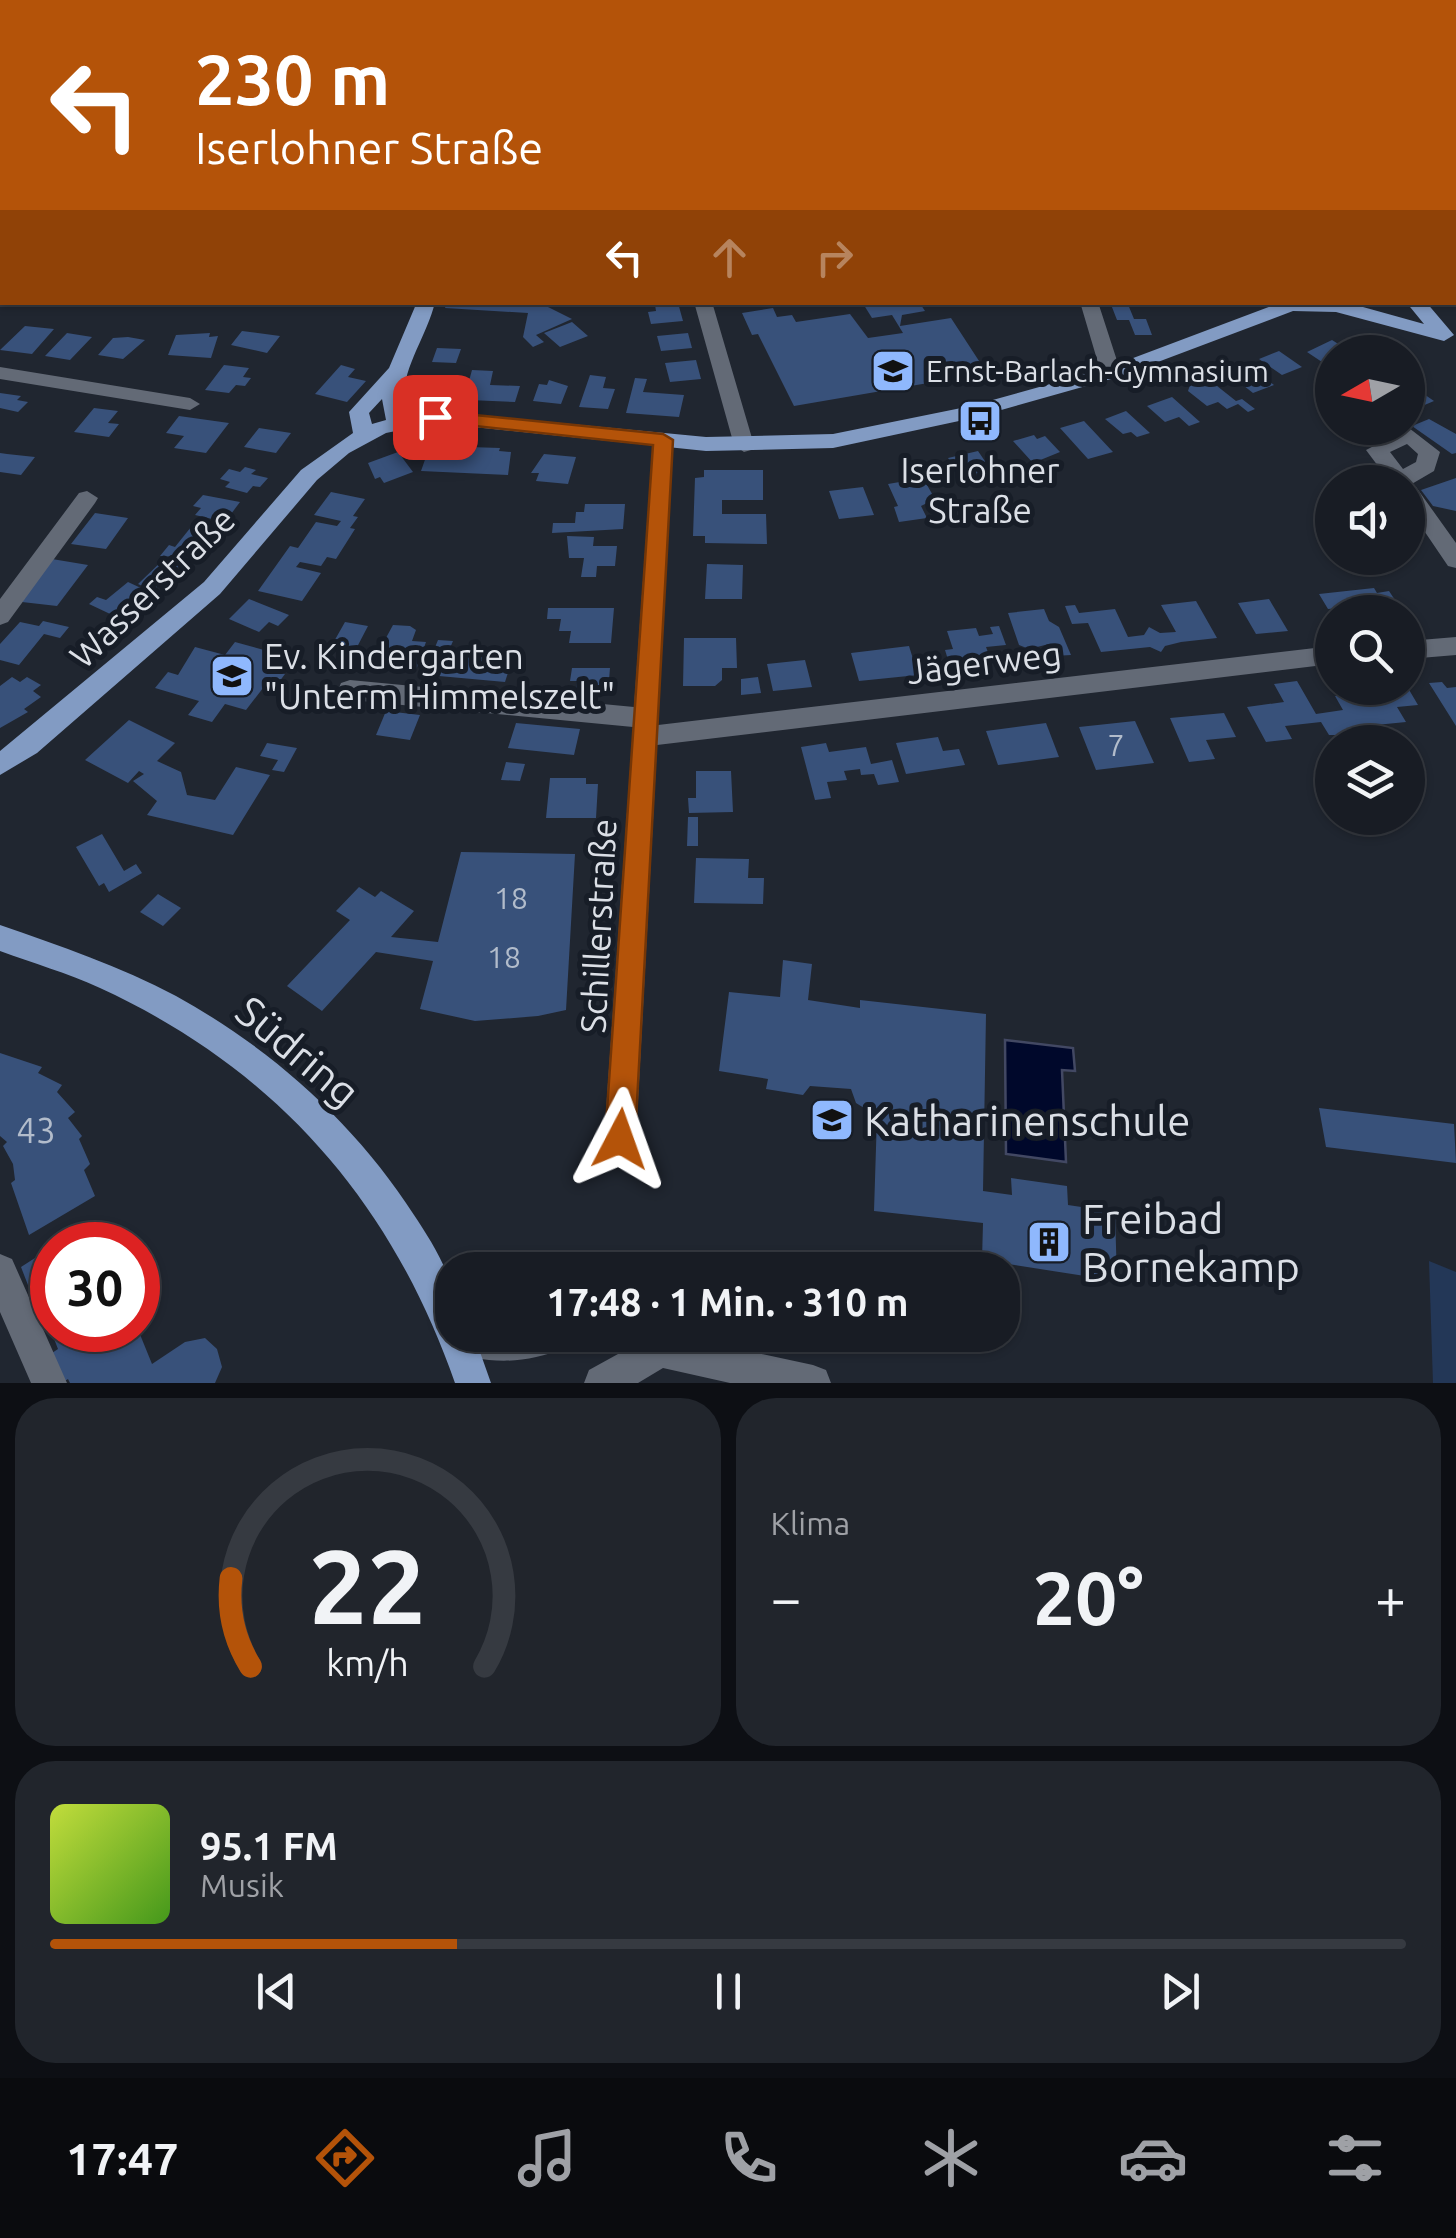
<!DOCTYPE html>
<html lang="de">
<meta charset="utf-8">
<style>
body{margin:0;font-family:Ubuntu,sans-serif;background:#21252c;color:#f1f3f6;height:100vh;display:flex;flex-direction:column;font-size:38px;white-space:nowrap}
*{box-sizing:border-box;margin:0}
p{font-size:32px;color:#9fa1a6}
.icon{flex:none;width:55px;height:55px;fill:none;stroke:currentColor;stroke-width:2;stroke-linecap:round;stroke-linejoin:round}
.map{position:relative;height:1383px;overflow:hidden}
.sheet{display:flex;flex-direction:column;gap:15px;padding:15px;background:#0d0f14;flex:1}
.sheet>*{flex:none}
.guide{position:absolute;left:0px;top:0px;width:1458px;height:305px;box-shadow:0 2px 8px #0004,0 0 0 2px #363a41;background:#b45309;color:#fff;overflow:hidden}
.needle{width:65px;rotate:261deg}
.buttons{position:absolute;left:1315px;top:335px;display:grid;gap:20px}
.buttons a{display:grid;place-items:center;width:110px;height:110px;border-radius:50%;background:#181c24;box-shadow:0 2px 8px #0004,0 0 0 2px #363a41;font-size:50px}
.speed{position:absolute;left:30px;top:1222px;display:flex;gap:20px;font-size:50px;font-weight:700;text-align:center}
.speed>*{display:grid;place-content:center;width:130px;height:130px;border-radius:50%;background:#181c24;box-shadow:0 2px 8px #0004,0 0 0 2px #363a41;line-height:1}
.speed .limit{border:15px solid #d22;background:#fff;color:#111}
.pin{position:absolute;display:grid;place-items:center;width:85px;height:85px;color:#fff;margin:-42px;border-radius:20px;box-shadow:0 5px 15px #0006}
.me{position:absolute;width:110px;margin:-55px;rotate:4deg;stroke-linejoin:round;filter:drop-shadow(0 0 8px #0008)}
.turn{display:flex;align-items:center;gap:35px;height:210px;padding:0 30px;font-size:45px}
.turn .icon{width:130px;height:130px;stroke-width:2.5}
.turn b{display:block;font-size:70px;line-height:85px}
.lanes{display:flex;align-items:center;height:95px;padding:0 30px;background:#0003;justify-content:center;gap:50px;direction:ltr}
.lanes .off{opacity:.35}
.big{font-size:75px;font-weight:600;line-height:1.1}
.sheet .widget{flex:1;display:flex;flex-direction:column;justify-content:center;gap:15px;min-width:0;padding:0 35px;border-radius:40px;background:#21252c}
.sheet .dial{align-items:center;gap:0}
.dial svg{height:260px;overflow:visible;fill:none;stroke:#363a41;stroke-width:7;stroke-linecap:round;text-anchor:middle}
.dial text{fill:#f1f3f6;stroke:none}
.song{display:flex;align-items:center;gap:30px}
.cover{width:120px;height:120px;border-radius:15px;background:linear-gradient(135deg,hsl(70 70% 55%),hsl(100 70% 35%))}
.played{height:10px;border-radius:5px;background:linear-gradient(90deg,#b45309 30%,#363a41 30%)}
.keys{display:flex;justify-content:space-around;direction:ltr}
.heat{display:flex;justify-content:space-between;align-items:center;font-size:55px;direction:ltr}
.sheet .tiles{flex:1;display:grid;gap:15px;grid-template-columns:1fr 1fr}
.widget:last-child{grid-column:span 2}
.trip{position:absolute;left:435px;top:1252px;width:585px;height:100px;border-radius:40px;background:#181c24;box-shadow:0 2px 8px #0004,0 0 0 2px #363a41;font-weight:600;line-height:100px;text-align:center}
.tab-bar{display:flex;height:160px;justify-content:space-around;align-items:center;background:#0a0b0e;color:#9fa1a6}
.tab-bar .icon{width:70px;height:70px}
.tab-bar .selected{color:#b45309}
.tab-bar b{font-size:45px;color:#f1f3f6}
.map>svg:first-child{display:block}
.green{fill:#233757}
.water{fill:#00082b;stroke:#424863;stroke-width:2.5}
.building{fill:#38517a}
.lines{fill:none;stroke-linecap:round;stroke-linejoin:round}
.minor{fill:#636a76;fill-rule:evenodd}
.major{fill:#829bc3;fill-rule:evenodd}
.route{fill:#b45309;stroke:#753606;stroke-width:2.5}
.labels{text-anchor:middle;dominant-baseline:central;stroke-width:10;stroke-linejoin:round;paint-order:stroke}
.far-poi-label{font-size:30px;fill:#dbdfe6;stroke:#171d27;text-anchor:start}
.number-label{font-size:30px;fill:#b2bccb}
.poi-label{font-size:35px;fill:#dbdfe6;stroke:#171d27}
.street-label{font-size:35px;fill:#dbdfe6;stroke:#171d27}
.near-number-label{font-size:35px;fill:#b2bccb}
.near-street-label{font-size:42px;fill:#dbdfe6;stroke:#171d27}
.near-poi-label{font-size:42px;fill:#dbdfe6;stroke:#171d27;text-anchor:start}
</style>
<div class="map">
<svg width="1456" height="1383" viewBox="0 0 1456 1383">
<rect width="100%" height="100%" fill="#202630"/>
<path class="green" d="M1429,1261l27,11v111h-23z"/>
<path class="water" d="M1005,1040l68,8 2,23 -13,-1 4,92 -60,-8z"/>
<path class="building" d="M447,302h91l34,17 -36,16 8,7 -11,5 -10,-10 5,-24 -83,-5z
M862,302h57l6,9 -23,4 -2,11 51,-8 30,46 -52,9 5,9 -140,24 -36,-72 -6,1 -10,-22 31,-5 4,9 15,-2 4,7 54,-8 18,24 35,-5 -11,-18 -20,3z
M1110,302h17l7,17h12l6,16h-17l-6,-15h-12z
M678,303l5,18 -32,3 -3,-12 8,-1 -1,-6z
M572,322l16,14 -28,11 -16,-14z
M25,326l29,3 -22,25 -32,-4z
M242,331l38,5 -13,17 -36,-8z
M67,333l25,4 -22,23 -25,-4z
M210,333l-1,4 9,-1 -7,22 -43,-3 8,-20z
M688,333l4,15 -31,3 -4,-15z
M128,337l17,3 -22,19 -25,-4 15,-17z
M1332,340l19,12h-19v12l-4,2 -21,-14z
M437,348l24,1 -5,14 -24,-1z
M1279,351l23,16 -20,8 -23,-16z
M696,360l5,19 -31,3 -5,-19z
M224,365l25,3 -6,9 8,1 -6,8 -9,-1 -7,8 -24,-3z
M341,365l14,4 -7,8 18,4 -19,21 -32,-8z
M1249,366l25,19 -21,8 -24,-19z
M472,370l21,1 -3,14 30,1 -5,16 -93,-4 7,-18 40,1z
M590,375l16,2 -3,11 12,1 -7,20 -29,-2z
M1408,375l16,12 -6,3 16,11 -26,11z
M635,378l12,1 -4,13 41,3 -5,22 -53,-4z
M549,380l19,6 -7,18 -28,-3 6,-17 8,1z
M1212,382l24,19 6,-2 13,10 -7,3 -10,-8 -11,5 -9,-7 -11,4 -19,-15 2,-6z
M0,393l21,3 -4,4 11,2 -10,10 -18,-4z
M1172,397l28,25 -11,4 -10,-9 -14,5 -18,-16z
M94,408l24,3 -10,12 11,1 -10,13 -35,-5z
M1126,411l24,22 -13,4 -6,-5 -8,2 -18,-15z
M179,416l50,7 -23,30 -32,-5 10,-12 -18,-3z
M1429,419l27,15v19l-4,1 -40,-28z
M1084,421l29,31 -25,7 -28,-31z
M259,428l32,5 -15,20 -32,-6z
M1034,435l3,4 8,-3 15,16 -27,11 -20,-22z
M439,446l61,2 -1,3 12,1 -3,23 -87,-4 6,-17h10z
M978,451l13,19 -30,7 -13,-19z
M398,452l15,20 -29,11 -4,-6 -5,2 -7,-16z
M0,453l7,1 28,3 -14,18 -21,-3z
M544,454l32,3 -8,27 -32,-3 3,-8h-8z
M245,467l11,3 -5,4 17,4 -8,9 -7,-1 -6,7 -22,-6 5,-5 -10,-3 9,-10 11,3z
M704,470h59v30h-41v14h44l1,30 -62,-1v-7h-12l2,-58 9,-1z
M923,478l12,21 -14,7 6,12 -28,4 -5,-15 4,-1 -10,-22z
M1456,478v33l-23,-5 -12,-16z
M863,487l11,28 -35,4 -10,-28z
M331,492l34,7 -12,17 5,1 -8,11 5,1 -19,30 -9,-2 -6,9 -21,-4 -4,5 25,6 -19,28 -44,-10 32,-45 8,2 18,-26 21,4 4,-5 -27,-6z
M203,495l37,7 -15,20 -30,-7 6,-7 -8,-2z
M585,504h40l-2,25 -71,4 1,-10h22l1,-11h8z
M95,513l33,5 -22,31 -35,-5z
M191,527l28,5 -16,21 -16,-3 -5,7 -22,-1 9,-11 6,2z
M567,536l27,1 -1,9h24l-2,20h-18l-1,11h-15l3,-19h-15z
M165,558l19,3 -31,30 -15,-7z
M52,559l36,6 -31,41 -35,-4z
M707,564l36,1 -1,34h-37z
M128,582l28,13 -31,26 -36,-17 8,-7 9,3z
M1374,588l3,5 12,-2 14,21h-46l-4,-5 -25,2 -9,-15z
M249,599l40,16 -11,11 -9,-4 -10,10 -30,-13z
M1269,599l19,32 -32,3 -18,-31z
M1196,601l21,37 -36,4 -16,4 -4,6 -11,-5 -49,5 -13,-29 -16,1 -7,-18 10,-1 4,8 36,-4 13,28 16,-2 5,-8 11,6 16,-1 -15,-27z
M548,608h66l-3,35h-42l2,-12h-12l2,-12h-14z
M1044,609l5,12 10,6 12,28 -17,1 -5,-12 -20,5 -10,-4 -11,-32z
M43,621l26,6 -9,11 -16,-4 -25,31 -19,-5v-16l20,-22 19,4z
M345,622l23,4 -12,23 -24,-4z
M393,625l17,1 6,4 -4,11 14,1 -10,28 -34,-3 7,-15 -8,-5z
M999,626l7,19 -20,2 6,16 -30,4 -2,-5 -11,1 -4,-13 8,-1 -6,-18 29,-3 3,8 14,-2 -3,-7z
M684,638h52l1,30h-15v12l-7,6h-32z
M438,640l15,1 -3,7 64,6 -9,28 -66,-6 4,-12 -14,-2z
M235,642l47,13 -11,15 14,4 -12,16 -10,-2 -17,22 -21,-6 -13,18 -24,-7 11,-14 -44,-13 13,-16 10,3 17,-28 30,8z
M909,646l9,29 -59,6 -8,-28z
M805,660l7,27 -39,4 -6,-27z
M572,668h38l-2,25h-32l1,-12h-7z
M12,677l8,5 7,-5 14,8 -8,6 8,6 -17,12 4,3 -28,16v-42z
M758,677l3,16 -20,2v-16z
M1297,681l19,33 27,-4 -8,-14 73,-8 10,17 -21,2 9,15 -30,3 6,10h-53l-8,-13 -36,4 7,13 -26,3 -19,-35 37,-5 -10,-18z
M1442,682l5,6 9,-1v39l-27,-43z
M386,711l34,4 -10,25 -34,-5z
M1224,713l12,24 -30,3 9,19 -26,3 -19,-44z
M129,720l46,23 -18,18 24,11 6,23 28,5 21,-33 34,8 -37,60 -86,-20 10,-14 -24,-20 11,-7 -5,-3 -11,12 -43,-23z
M1135,721l19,42 -58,7 -17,-43z
M516,723l64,6 -6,26 -66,-7z
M1046,723l13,34 -61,8 -12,-34z
M938,737l5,14 16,-2 6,16 -59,9 -10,-31z
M267,743l30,5 -13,24 -12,-2 6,-10 -18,-4z
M826,743l3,9 37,-5 5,17 21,-4 7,22 -21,3 -4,-11 -13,1 -1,-6 -16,2 3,9 -20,2 4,16 -16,2 -14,-53z
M506,762l19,2 -5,17 -19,-1z
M696,771h35l2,41 -44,1 -1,-15h8z
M550,778h36v6h12l-2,34h-50z
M688,817h10v29h-11z
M102,834l22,37 12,-7 6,9 -33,19 -5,-9 -5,3 -23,-39z
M461,852l114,2 -9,156 -28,6 -63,5 -55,-12 13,-48 -57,-9 -54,59 -35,-25 63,-66 -14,-9 23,-24 16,10 6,-6 33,20 -23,26 47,5z
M696,858l53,1 -1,19h16l-1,26 -69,-1z
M158,894l23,14 -18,18 -23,-14z
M783,960l29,4 -4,36 52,8v-8l126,14 -3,177 29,4 -1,-17 56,8 1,19 47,7 2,69 -135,-21 1,-37 -109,-12 3,-95 -21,-13 -5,-14 -41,-3 -7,9 -37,-6 2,-10 -49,-8 10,-79 51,5z
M0,1053l42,14 -4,6 24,12 -5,7 18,20 -7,6 14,18 -3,3 11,25 -6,6 11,26 -66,39 -18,-52 4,-3 -2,-16 -10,-18 4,-4 -7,-6z
M1319,1108l135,16 2,39 -130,-16z
M84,1227l7,18h-35z
M52,1247v83h77l3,6 7,-4 13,32 33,-22 20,-4 12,11 5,18 -7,16h-145l-2,-4 -5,3 -11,-29 6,-4 -11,-28 -4,3 -22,-57z"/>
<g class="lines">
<path class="minor" d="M985,0h14l1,2h-14z
M1456,125v11h-1v-10z
M1455,176h1v12h-1z
M694,302h18l42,143 -3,5 -7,2 -10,-7z
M1080,302h18l23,71 -3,4 -7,2 -10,-6z
M0,367l190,31 10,6 -10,6 -190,-31z
M1409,428l31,24 -6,19 -24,14 6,2 40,56v25l-8,-2 -40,-59v-25h-18l-24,-32zM1407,444l11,10 -2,8 -13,7 -13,-17z
M663,433l10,7 -15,285 674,-79v18l-675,81 -21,394 -5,11 -11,5 -11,-5 -5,-11 29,-412 -283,-27 -9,-3 -3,-7 3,-7 9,-3 284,27 19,-267z
M87,491l11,7 -3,5 -87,119 -8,3v-26l79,-106z
M1456,637v18l-48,4v-18z
M0,1254l12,5 55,124h-36l-31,-71z
M452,1319v16h118l-5,13c-42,17 -80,17 -122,0l-5,-13 5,-13z
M596,1335h78l139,30 13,5 5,13h-101l-67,-15 -25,15h-54l5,-13 29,-16 -17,-6z"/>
<path class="major" d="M802,0h19l2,2h-19z
M1456,236v11h-1v-11z
M417,302h18c-9,39 -40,73 -29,114l29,-5 271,26 127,-3 138,-28 133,-37 178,-67h63l79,22 -18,-22h20l28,33 -10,6 -108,-29 -43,-1 -175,66 -145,41 -140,30 -127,3 -271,-28 -49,10 -37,20 -32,27 -97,114 -183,159 -37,22v-24l204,-169 97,-112 52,-37 -4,-21 40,-44zM382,399l4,21 -14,4 -3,-11z
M0,925c60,21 120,41 176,71 96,53 179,127 238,219 14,21 32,49 38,74 3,14 0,32 0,46h22l17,48h-36c-63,-181 -179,-314 -355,-395 -33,-15 -67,-25 -100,-37z"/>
</g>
<path class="route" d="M435,411l228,23 10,6 -38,699 -5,10 -10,5 -10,-5 -5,-10 48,-694 -225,-24 -3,-4z"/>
<defs>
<symbol id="school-square" viewBox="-11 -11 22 22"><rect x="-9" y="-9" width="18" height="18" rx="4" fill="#8fb8fd" stroke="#171d27"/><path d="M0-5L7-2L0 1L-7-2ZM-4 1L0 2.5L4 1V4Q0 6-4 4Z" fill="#111"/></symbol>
<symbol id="bus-square" viewBox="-11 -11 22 22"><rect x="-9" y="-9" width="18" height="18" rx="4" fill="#8fb8fd" stroke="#171d27"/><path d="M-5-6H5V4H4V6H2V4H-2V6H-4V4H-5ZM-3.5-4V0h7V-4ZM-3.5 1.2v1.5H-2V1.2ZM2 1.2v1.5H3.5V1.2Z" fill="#111"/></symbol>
<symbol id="building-square" viewBox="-11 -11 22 22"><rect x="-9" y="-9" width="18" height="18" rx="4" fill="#8fb8fd" stroke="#171d27"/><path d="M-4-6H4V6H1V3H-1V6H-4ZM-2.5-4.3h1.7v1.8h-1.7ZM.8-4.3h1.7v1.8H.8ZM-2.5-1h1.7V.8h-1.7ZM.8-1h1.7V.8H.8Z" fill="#111"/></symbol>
</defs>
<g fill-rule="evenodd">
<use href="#school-square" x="868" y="346" width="50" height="50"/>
<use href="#bus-square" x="955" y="396" width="50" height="50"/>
<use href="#school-square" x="207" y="651" width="50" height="50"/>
<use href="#school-square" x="807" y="1095" width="50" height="50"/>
<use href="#building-square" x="1024" y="1217" width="50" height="50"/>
</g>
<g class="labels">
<g class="far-poi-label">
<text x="926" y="371">Ernst-Barlach-Gymnasium</text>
</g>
<g class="number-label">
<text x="1116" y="745">7</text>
<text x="511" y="898">18</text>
<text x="504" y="957">18</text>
</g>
<g class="poi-label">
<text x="980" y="470">Iserlohner<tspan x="980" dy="40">Straße</tspan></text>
<text x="264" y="656" text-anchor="start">Ev. Kindergarten<tspan x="264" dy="40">"Unterm Himmelszelt"</tspan></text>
</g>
<g class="street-label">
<text transform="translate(152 587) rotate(-44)">Wasserstraße</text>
<text transform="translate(984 662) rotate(-7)">Jägerweg</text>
<text transform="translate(598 926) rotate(-87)">Schillerstraße</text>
</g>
<g class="near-number-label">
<text x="36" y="1130">43</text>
</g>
<g class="near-street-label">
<text transform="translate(298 1051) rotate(40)">Südring</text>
</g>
<g class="near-poi-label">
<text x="864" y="1120">Katharinenschule</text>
<text x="1082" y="1218">Freibad<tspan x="1082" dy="48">Bornekamp</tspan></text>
</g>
</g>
</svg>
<div class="buttons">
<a><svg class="needle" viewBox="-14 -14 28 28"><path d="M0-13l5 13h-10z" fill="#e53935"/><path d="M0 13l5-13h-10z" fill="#9fa1a6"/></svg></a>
<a><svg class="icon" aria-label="sound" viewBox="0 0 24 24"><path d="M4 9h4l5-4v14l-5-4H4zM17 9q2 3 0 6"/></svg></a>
<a><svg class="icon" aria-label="search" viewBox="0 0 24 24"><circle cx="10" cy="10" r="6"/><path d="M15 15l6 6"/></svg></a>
<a><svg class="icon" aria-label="layers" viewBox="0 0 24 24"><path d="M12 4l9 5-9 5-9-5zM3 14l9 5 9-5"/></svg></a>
</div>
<div class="speed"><div class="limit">30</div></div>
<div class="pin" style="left:435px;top:417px;background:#d93025"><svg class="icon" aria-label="arrive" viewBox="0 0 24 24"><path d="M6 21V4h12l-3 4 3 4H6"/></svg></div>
<svg class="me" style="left:620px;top:1139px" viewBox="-20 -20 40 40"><path d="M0-17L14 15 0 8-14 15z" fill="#b45309" stroke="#fff" stroke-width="4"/></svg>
<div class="trip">17:48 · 1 Min. · 310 m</div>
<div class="guide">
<div class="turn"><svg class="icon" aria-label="left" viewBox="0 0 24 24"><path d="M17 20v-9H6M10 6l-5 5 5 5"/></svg><div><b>230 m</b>Iserlohner Straße</div></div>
<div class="lanes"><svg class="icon" aria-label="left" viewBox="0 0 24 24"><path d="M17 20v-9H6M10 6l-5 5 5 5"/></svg><svg class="icon off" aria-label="ahead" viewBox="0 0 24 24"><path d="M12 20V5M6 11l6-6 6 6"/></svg><svg class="icon off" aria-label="right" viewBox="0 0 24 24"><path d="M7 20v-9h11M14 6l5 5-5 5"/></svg></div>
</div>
</div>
<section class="sheet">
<div class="tiles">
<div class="widget dial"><svg viewBox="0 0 100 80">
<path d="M14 69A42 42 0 1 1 86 69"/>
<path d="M14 69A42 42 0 0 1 8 42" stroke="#b45309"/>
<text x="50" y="56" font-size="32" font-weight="700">22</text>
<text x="50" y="72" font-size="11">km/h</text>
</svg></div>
<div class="widget"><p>Klima</p>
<div class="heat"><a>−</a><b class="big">20°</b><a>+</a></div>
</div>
<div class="widget">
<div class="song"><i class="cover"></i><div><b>95.1 FM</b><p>Musik</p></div></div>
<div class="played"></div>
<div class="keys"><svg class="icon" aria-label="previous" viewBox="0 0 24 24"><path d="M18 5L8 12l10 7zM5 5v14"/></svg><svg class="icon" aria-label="pause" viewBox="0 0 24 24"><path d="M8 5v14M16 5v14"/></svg><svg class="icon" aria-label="next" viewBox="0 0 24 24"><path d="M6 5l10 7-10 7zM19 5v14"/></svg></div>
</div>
</div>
</section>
<nav class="tab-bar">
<b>17:47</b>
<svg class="icon selected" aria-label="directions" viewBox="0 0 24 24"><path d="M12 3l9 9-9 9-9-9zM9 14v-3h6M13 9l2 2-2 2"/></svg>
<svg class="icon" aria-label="music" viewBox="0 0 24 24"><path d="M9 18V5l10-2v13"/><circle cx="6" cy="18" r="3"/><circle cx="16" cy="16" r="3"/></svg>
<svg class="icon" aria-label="phone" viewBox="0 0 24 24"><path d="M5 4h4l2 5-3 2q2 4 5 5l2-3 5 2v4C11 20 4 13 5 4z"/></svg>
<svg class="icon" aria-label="climate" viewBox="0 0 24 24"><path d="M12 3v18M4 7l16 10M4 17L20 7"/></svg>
<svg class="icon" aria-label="car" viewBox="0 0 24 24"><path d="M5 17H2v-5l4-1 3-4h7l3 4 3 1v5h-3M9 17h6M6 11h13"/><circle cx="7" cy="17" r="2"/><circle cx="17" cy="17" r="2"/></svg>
<svg class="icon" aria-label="filters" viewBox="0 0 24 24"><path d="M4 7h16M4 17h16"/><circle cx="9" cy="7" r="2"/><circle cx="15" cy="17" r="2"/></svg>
</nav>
